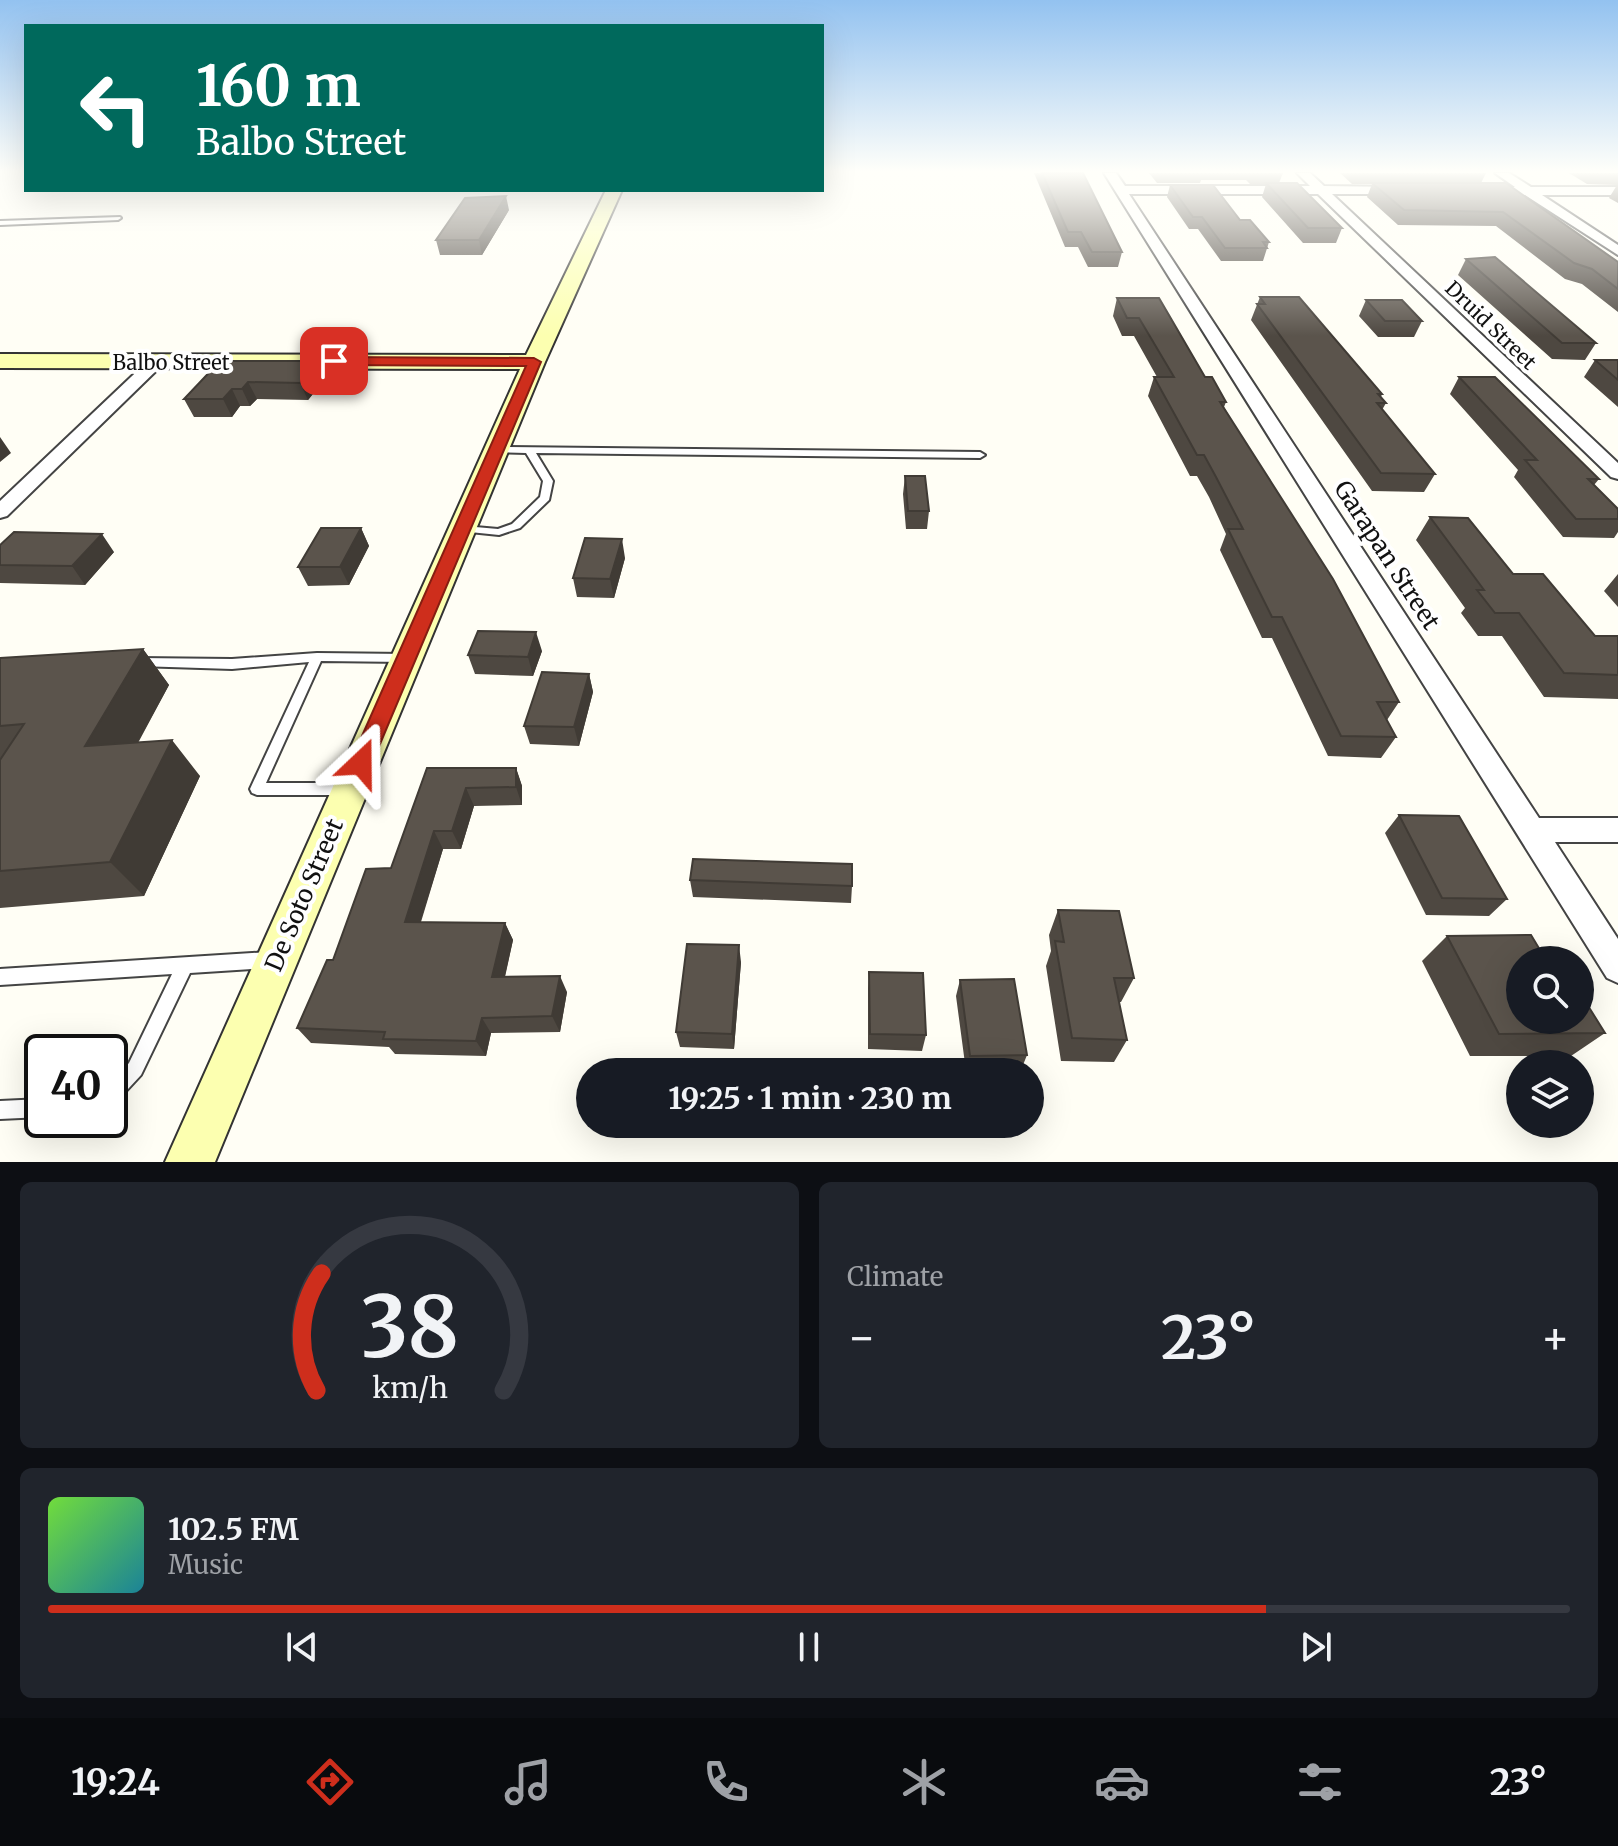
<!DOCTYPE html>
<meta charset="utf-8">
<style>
body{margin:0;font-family:Merriweather,serif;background:#20242c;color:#f1f3f6;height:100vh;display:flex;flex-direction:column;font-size:30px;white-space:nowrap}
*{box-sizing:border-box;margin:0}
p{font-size:26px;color:#9ea1a6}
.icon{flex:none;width:44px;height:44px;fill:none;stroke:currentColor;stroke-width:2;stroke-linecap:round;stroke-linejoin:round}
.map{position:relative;height:1162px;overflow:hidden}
.sheet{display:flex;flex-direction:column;gap:20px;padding:20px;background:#0d0f14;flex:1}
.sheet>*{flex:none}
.top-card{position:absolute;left:24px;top:24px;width:800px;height:168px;border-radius:0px;box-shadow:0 8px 32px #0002;background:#00695c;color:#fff;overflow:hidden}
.buttons{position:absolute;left:1506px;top:946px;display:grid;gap:16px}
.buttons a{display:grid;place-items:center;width:88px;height:88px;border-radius:50%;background:#171b24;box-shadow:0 8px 32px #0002;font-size:40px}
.speed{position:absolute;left:24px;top:1034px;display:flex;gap:16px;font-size:40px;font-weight:700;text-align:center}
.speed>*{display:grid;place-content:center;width:104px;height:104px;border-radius:50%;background:#171b24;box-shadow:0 8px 32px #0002;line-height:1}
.speed .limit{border:4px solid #111;border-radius:12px;background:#fff;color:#111}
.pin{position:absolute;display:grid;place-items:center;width:68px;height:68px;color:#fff;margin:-34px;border-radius:16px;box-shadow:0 4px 12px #0006}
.me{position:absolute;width:88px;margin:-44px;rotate:23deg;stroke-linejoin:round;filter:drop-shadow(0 0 6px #0008)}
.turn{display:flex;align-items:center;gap:28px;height:168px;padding:0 40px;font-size:36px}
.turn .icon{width:104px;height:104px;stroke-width:2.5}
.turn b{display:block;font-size:56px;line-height:68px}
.big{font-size:60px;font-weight:700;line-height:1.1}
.sheet .card{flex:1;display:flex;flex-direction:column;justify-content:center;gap:12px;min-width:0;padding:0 28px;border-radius:12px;background:#20242c}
.sheet .dial{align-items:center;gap:0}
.dial svg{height:208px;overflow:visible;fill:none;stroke:#363941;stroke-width:7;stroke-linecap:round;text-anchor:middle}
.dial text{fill:#f1f3f6;stroke:none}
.song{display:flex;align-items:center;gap:24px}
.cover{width:96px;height:96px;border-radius:12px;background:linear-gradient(135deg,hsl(100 70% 55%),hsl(190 70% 35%))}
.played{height:8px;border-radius:4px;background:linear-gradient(90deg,#ce2e1c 80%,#363941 80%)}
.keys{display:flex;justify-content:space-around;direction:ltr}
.heat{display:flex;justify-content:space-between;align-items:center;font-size:44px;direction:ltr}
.sheet .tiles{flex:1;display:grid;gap:20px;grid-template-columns:1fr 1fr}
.card:last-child{grid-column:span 2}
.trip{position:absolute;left:576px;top:1058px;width:468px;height:80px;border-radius:40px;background:#171b24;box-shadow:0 8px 32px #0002;font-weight:700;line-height:80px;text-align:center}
.dock{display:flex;height:128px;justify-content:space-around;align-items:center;background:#090b0e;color:#9ea1a6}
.dock .icon{width:56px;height:56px}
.dock .active{color:#ce2e1c}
.dock b{font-size:36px;color:#f1f3f6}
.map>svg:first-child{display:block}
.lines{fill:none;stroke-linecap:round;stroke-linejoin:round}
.lane-casing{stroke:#444;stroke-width:4}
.street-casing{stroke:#444;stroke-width:4}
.secondary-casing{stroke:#333;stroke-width:4}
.lane{fill:#fff;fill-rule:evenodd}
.street{fill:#fff;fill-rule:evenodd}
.secondary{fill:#fcffb0;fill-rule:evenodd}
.wall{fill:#4e4841}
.shaded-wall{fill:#403b35}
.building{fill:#5b544c;stroke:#403b35;stroke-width:2}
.route{fill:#ce2e1c;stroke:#861e12;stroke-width:2}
.labels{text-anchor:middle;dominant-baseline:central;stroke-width:8;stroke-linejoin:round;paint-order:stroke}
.far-street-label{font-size:20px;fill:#111;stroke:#fff}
.street-label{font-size:24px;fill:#111;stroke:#fff}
</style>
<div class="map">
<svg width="1618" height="1162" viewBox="0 0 1618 1162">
<rect width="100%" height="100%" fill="#fffef5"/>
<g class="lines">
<defs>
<path id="lane" d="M120,217l1,1 -3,2 -118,5v-4z
M497,447l483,5 5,3 -5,3 -444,-5 17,28 -4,19 -29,28 -21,7 -39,-4 -1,-2 1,-2 4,-1 34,3 14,-5 28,-27 3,-16 -17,-28 -32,-1 -2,-2z
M317,653l89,1 4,1 2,3 -2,3 -4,1 -85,-1 -55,122h80l5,2 2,4 -2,4 -5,2h-89l-5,-2 -2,-4 59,-127 -77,7 -94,-3 -4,-1 -2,-3 2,-3 4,-1 94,1z
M268,952l6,2 2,6 -2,6 -6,2 -78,5 -49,102 -25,27 -6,3v-22l19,-20 43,-89 -172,11v-16z
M42,1099v18l-42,2v-18z"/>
<path id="street" d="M1104,173h12l9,13h185l-13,-13h13l14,13 80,1 2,3 -6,4h-68l286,269v16l-7,-2 -293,-283h-189l410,624h79v24h-63l63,97v44l-11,-5z
M1495,173h14l22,14h87v8h-76l76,50v10l-93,-60 -43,-1 -2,-3 6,-4h29z
M156,357l8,5 -2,3 -155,151 -7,2v-17l150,-142z"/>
<path id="secondary" d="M606,190h16l-77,172 -330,800h-50l355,-793 -520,-1v-14l526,1z"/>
</defs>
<use href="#lane" class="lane-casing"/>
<use href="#street" class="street-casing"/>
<use href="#secondary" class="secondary-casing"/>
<use href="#lane" class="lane"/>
<use href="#street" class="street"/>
<use href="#secondary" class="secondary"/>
</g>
<path class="wall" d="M1034,173h49l39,79 -4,15h-30l-10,-20h-13z
M1149,173h134l-4,10 63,45 -6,15h-33l-41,-46 4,-13h-16l-4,-4h-45l-1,3h-43z
M1340,173h146l-5,10 137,79v50l-36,-28 -17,-5 -69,-53 -98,-1 -31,-28 5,-13h-20z
M1569,173h49v12l-31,-1z
M1170,185l70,35 29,22 -6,19h-42l-23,-32h-9l-22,-32z
M1617,185h1v18l-9,-5z
M509,210l-27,45h-42l-4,-15z
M1466,259l130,84 -11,17 -33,-1 -94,-84z
M1260,297l122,97 -1,3 5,6 -4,7 53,64 -11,18 -52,-1 -121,-171z
M1117,298l88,79 21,25 -2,5 175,295 -12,18 9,17 -15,21 -53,-2 -56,-118h-10l-42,-88 6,-16 -17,-37 -12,-21h-7l-42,-80 6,-19h3l-23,-41h-12l-9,-20z
M1366,300l56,21 -8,16h-36l-19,-21z
M1595,360h23v47l-34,-30z
M320,361l6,17 -18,22 -51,-1 -7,7h-10l-8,11h-38l-10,-18z
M1459,377l140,102 -5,6 24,24v23l-4,6 -51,-1 -49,-60 4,-7 -68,-76z
M905,476l24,35 -2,18h-21l-3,-35z
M1430,517l83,57 82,62h23v63l-74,-2 -42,-61h-24l-17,-23 4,-5 -49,-68z
M361,528l8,18 -20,39 -41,1 -10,-19z
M0,545l114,7 -29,33 -85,-2z
M625,558l-11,40 -37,-1 -4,-19z
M1618,574v33l-14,-16z
M143,649l26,36 -31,58 62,33 -56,120 -144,12v-250z
M542,651l-9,25 -58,-2 -7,-19z
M589,674l4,18 -14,54 -49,-2 -6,-18z
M427,768h89l6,18v19l-48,1 -13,43h-18l-22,73 84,1 8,17 -8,37 62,15 -7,40 -69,1 -5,23 -91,-2 -6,-7 -78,-4 -14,-15 36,-68 58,-92z
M1399,815l108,84 -18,17 -63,-1 -41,-82z
M690,880l162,6 -1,17 -158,-6z
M1058,910l76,68 -13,24h-2l8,38 -13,22 -53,-1 -15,-95 5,-15 -2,-16z
M1447,936l73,24 85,73 -34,23h-101l-48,-95z
M741,962l-7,87 -54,-2 -4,-15z
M869,972l57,63 -4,16 -54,-2v-61z
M960,980l67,75 -6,15 -55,1 -10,-75z"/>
<path class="shaded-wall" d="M506,196l3,14 -27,45 -3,-15z
M320,361l6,17 -18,22 -8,-17z
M248,382l9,17 -7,7 -8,-17z
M232,389l8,17 -8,11 -9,-18z
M0,437l11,16 -11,9z
M361,528l8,18 -20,39 -9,-18z
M102,534l12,18 -29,33 -13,-19z
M622,539l3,19 -11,40 -4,-19z
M536,632l6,19 -9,25 -5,-19z
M143,649l26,36 -53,97 -31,-36z
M589,674l4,18 -14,54 -5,-19z
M172,740l28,36 -56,120 -34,-34z
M516,768l6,18v19l-6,-18z
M466,788l8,18 -13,43 -9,-18z
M434,831l9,18 -28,90 -10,-17z
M505,923l8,17 -12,53 -9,-16z
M739,945l2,17 -7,87 -2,-15z
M560,976l7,16 -7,40 -8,-16z
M482,1018l9,15 -5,23 -10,-15z"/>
<path class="building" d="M1042,173h41l39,79h-30l-11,-20h-13z
M1266,183h31l45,45h-34z
M1372,183h134l112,79v27l-26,-20 -18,-6 -71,-51 -99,-2z
M1170,185h43l27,35h10l19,22h-6l4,6h-42l-23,-31h-9z
M506,196l-27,44h-43l29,-42z
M1495,257l101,86h-34l-96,-84z
M1260,297h39l83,97h-4l8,9h-9l58,71 -54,-1 -124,-169h8z
M1117,298h42l46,79h7l14,25h-6l113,177 66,123h-22l19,35 -55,-1 -59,-119h-10l-44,-88h15l-27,-52 -12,-22h-7l-43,-78h20l-35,-59h-12z
M1366,300h36l20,21h-37z
M1595,360h23v20z
M220,361h100l-20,22 -52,-1 -6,7h-10l-9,10h-39z
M1459,377h36l104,102h-11l30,30v10h-42l-51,-59h12z
M905,476h20l4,35h-21z
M1430,517l38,1 45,56h30l52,62h23v39l-54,-2 -45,-60h-24l-18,-23h7z
M321,528h40l-21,39h-42z
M14,532l88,2 -30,32 -72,-1v-20z
M585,538l37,1 -12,40 -37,-1z
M478,631l58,1 -8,25 -60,-2z
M143,649l-58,97 87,-6 -62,122 -110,9v-111l24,-36 -24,2v-68z
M542,672l47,2 -15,53 -50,-1z
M427,768h89v19l-50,1 -14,43h-18l-29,91 100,1 -13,54 68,-1 -8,40 -70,2 -6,23 -93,-2 2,-7 -88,-4 30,-68h6l33,-91 25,-1z
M1399,815l60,1 48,83 -65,-1z
M693,859l159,5v22l-162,-6z
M1058,910l61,1 15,67h-20l13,62 -55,-2 -17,-97 9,1z
M1531,935l15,25h-26v60h60v-27l25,40 -106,1 -52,-98z
M687,944l52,1 -7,89 -56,-2z
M869,972l54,1 3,62 -56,-1z
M1014,979l13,76 -57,1 -10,-76z"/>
<linearGradient id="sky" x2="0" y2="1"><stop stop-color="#93c2f0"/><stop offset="0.51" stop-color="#fffffa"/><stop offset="1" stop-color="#fffffa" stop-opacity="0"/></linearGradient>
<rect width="1618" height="336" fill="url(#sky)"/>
<path class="route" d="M534,358l7,4 -169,401 -3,6h-15l-4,-6 176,-397 -192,-1 -7,-4 7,-4z"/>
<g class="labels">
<g class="far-street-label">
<text transform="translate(1491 325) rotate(44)">Druid Street</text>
<text x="171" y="362">Balbo Street</text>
</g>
<g class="street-label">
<text transform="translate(1387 555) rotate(57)">Garapan Street</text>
<text transform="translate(304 895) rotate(-67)">De Soto Street</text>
</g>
</g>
</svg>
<div class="buttons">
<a><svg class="icon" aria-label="search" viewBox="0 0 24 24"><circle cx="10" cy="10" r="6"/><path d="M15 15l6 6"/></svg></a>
<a><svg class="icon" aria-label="layers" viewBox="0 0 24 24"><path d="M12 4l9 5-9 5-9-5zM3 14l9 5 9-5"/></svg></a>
</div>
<div class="speed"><div class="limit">40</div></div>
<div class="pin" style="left:334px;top:361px;background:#d93025"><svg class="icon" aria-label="arrive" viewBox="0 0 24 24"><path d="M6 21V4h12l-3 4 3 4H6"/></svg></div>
<svg class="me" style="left:361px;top:763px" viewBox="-20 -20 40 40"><path d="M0-17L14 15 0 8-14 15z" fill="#ce2e1c" stroke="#fff" stroke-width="4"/></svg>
<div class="trip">19:25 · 1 min · 230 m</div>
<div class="top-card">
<div class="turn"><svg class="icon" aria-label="left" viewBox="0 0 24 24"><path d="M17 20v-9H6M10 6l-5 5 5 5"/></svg><div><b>160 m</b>Balbo Street</div></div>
</div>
</div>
<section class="sheet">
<div class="tiles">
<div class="card dial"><svg viewBox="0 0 100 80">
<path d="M14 69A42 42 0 1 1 86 69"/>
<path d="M14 69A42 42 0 0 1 16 24" stroke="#ce2e1c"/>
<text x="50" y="56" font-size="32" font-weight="700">38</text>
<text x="50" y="72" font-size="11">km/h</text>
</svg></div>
<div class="card"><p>Climate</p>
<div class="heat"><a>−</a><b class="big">23°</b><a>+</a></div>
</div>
<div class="card">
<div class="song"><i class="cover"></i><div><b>102.5 FM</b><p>Music</p></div></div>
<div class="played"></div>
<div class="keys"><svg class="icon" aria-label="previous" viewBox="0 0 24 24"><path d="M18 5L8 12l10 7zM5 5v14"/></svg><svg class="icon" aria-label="pause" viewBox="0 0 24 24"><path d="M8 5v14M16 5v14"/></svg><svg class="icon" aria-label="next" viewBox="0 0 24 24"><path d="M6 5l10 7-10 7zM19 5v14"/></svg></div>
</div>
</div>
</section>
<nav class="dock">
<b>19:24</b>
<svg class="icon active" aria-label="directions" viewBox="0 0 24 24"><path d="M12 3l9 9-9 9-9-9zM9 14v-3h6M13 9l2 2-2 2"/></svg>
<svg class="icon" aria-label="music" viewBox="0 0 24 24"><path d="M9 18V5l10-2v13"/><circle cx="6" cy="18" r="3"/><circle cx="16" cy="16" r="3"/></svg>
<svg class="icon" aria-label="phone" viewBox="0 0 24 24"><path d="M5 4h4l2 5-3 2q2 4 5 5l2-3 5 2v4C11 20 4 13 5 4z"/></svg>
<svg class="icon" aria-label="climate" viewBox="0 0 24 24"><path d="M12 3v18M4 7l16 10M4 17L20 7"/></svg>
<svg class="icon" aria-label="car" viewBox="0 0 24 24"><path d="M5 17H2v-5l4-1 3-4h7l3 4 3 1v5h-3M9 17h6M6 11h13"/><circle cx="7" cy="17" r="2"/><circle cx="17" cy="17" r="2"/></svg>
<svg class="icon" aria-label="filters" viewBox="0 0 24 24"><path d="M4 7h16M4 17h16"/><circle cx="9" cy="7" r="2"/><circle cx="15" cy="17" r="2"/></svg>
<b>23°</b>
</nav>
